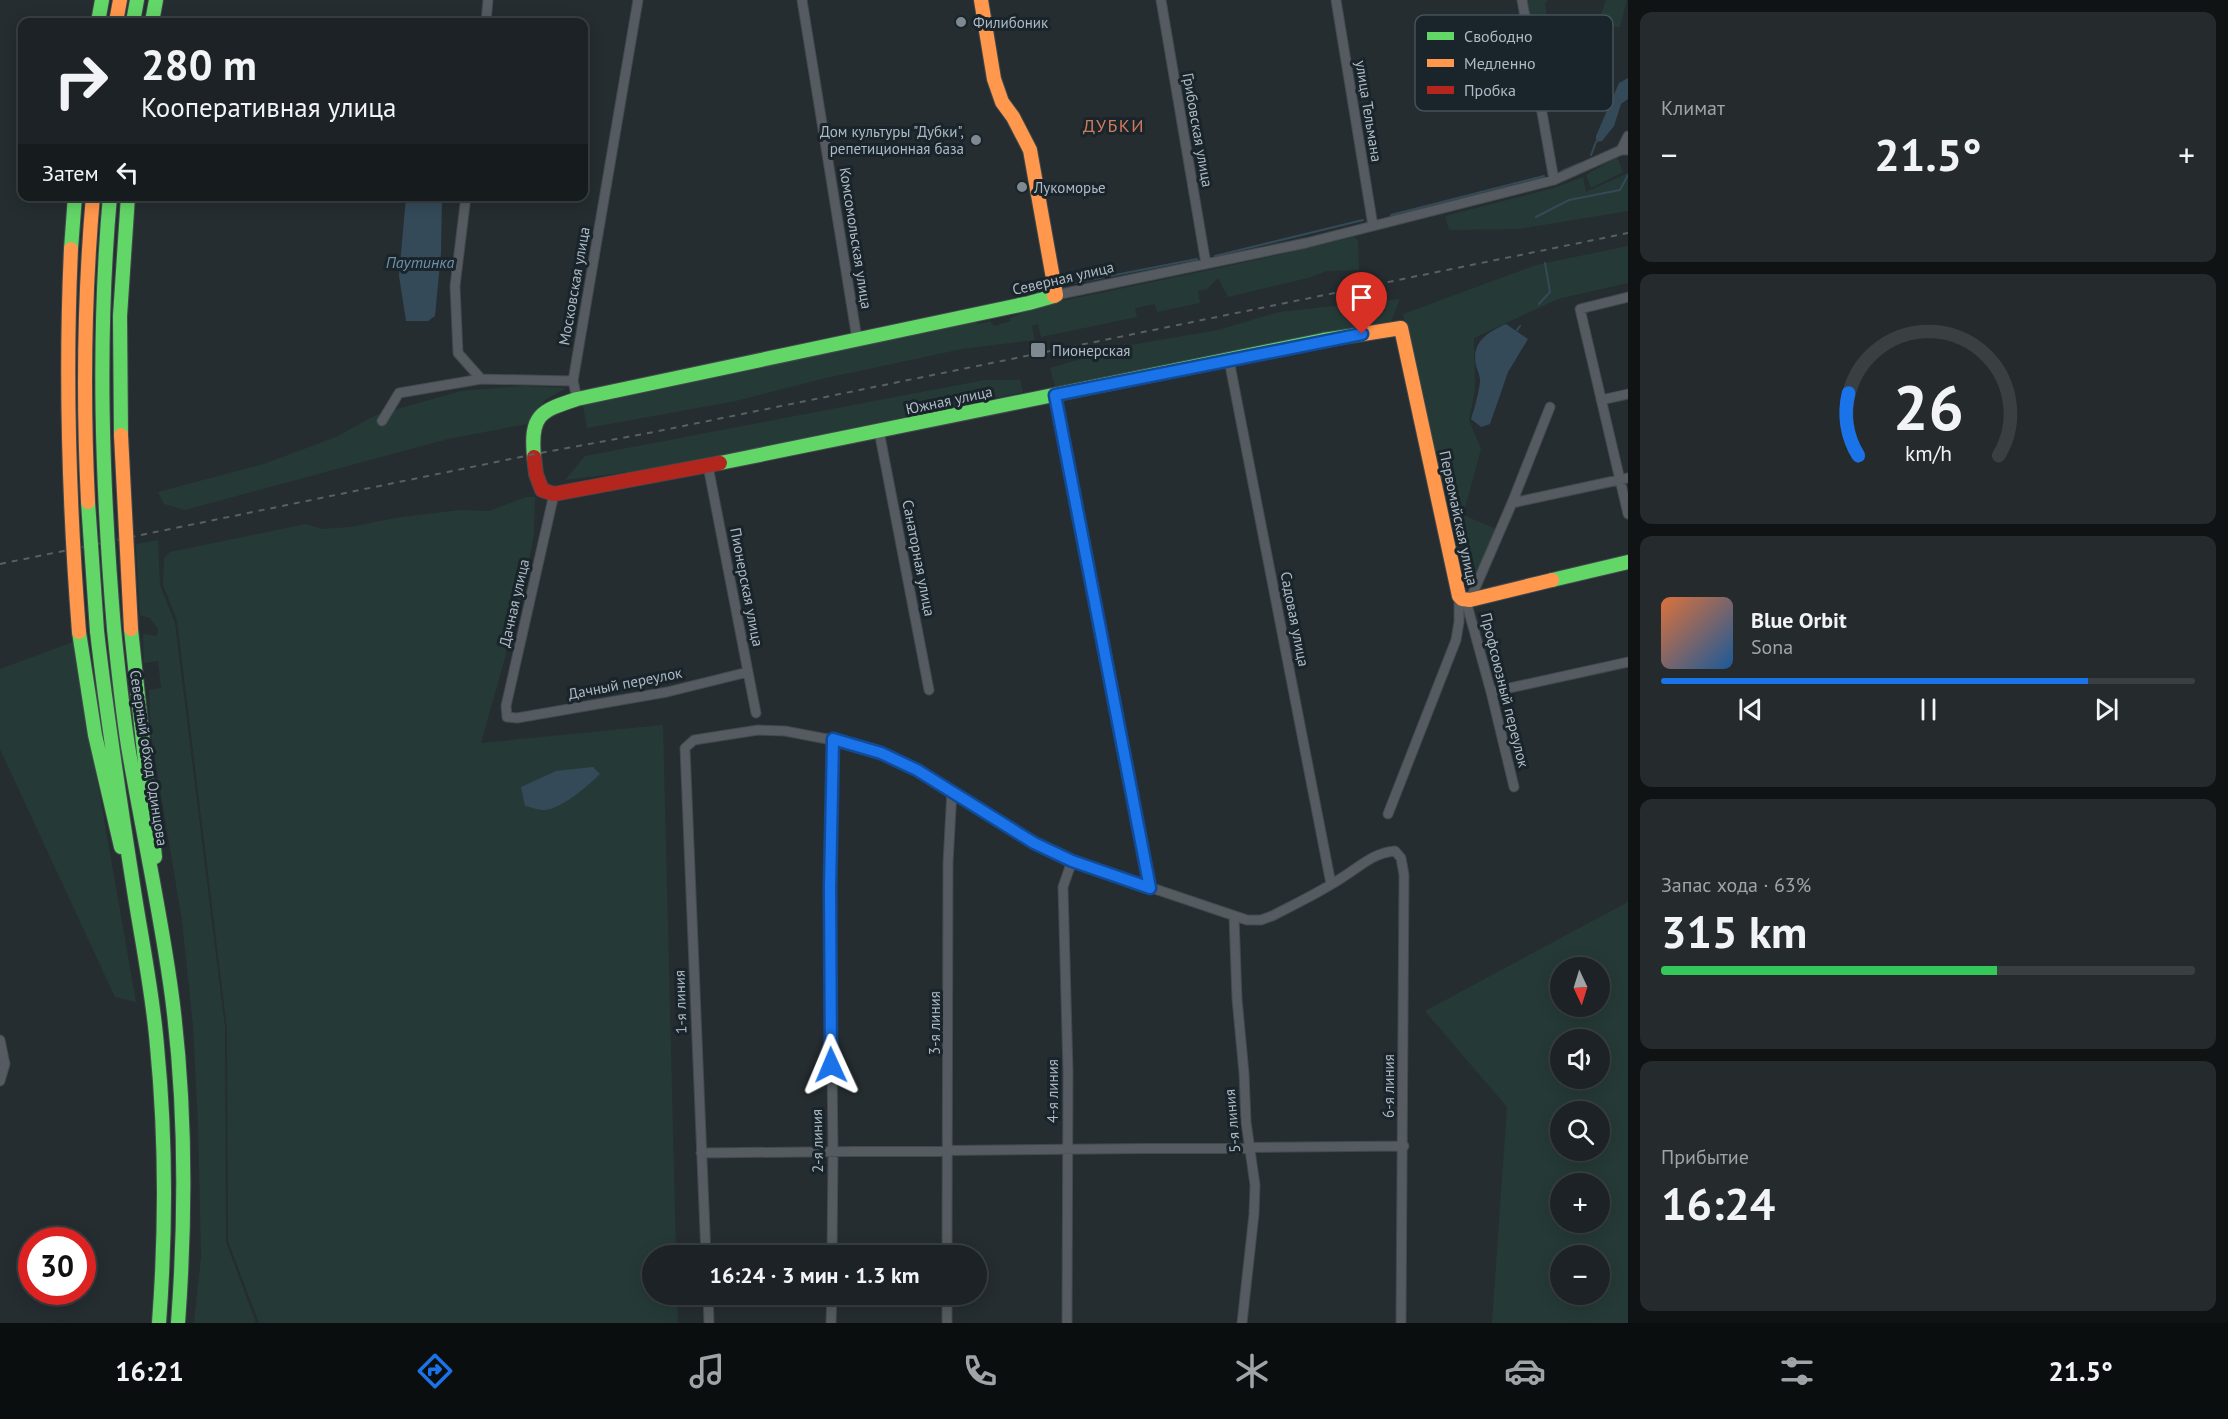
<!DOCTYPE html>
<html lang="ru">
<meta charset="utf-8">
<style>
body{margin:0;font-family:"PT Sans",sans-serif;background:#252a2d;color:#f1f3f6;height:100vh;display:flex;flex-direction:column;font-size:22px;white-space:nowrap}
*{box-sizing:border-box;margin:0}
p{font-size:20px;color:#a0a4a7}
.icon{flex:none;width:33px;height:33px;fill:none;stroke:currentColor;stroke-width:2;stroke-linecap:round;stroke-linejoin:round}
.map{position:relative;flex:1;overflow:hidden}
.sheet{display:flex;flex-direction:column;gap:12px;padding:12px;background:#0f1314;width:600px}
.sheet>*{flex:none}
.top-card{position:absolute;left:18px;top:18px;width:570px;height:183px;border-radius:12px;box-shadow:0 3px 15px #0003,0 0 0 2px #3a3f42;background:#1c2225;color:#f1f3f6;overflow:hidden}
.needle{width:39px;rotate:176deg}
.buttons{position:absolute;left:1550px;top:957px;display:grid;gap:12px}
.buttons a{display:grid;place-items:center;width:60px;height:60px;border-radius:50%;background:#1c2225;box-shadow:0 3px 15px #0003,0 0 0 2px #3a3f42;font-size:30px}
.speed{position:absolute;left:18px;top:1227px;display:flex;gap:12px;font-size:30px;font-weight:700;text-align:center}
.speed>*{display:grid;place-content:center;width:78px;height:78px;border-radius:50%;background:#1c2225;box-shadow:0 3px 15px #0003,0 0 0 2px #3a3f42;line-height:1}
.speed .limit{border:9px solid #d22;background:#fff;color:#111}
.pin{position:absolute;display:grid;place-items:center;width:51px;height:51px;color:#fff;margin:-62px -26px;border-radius:50% 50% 50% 0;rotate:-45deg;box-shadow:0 0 6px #0007}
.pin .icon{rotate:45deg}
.me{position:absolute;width:66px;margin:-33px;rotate:359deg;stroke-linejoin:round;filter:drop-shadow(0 0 4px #0008)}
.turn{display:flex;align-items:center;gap:21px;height:126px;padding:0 24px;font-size:27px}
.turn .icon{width:78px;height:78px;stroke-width:2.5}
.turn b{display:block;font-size:42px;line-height:51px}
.then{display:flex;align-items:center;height:57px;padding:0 24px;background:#0003;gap:12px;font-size:22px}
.big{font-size:45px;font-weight:700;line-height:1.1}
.sheet .card{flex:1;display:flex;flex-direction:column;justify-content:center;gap:9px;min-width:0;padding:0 21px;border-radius:12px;background:#252a2d}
.sheet .dial{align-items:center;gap:0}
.dial svg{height:156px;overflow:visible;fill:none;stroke:#3a3f42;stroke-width:7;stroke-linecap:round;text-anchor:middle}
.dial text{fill:#f1f3f6;stroke:none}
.song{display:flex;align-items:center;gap:18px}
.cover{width:72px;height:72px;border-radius:9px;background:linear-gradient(135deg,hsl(20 70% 55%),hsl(210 70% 35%))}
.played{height:6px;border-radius:3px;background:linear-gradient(90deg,#1a73e8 80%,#3a3f42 80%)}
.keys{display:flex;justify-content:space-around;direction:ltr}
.heat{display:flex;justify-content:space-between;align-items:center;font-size:33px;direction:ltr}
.charge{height:9px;border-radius:4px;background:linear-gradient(90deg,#34c759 63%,#3a3f42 0)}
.trip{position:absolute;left:642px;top:1245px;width:345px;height:60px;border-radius:30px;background:#1c2225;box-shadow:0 3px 15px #0003,0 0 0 2px #3a3f42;font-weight:700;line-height:60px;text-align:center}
.tab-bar{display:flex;height:96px;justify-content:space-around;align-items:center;background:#0b0e0f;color:#a0a4a7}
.tab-bar .icon{width:42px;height:42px}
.tab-bar .active{color:#1a73e8}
.tab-bar b{font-size:27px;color:#f1f3f6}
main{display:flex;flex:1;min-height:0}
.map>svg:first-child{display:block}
.green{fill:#253a37;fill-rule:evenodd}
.water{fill:#344a59}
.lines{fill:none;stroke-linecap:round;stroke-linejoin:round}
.stream{stroke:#344a59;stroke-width:2}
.street-casing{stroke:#42494c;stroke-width:11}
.fast-casing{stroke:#42494c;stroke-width:16}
.slow-casing{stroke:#42494c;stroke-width:16}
.jam-casing{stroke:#42494c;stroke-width:16}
.street{stroke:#555b60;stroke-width:9}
.fast{stroke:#63d668;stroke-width:14}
.slow{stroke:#ff974d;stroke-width:14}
.jam{stroke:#b3261e;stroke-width:14}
.rail{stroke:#595f63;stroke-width:2;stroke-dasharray:6 6;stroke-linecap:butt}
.fast-bridge-casing{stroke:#424a4e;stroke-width:16;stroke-linecap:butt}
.slow-bridge-casing{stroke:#424a4e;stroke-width:16;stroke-linecap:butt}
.fast-bridge{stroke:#63d668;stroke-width:14}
.slow-bridge{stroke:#ff974d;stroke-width:14}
.route-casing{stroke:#114b97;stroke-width:15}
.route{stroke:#1a73e8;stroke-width:10}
.poi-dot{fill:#7e8991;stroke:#19242b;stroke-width:2}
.labels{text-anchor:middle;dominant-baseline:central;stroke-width:6;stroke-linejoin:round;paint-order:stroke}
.poi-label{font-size:15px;fill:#aebac4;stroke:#19242b;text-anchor:start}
.street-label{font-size:15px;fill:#aebac4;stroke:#19242b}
.water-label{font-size:16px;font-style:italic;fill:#7091a7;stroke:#19242b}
.quarter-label{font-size:18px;letter-spacing:1.5px;fill:#d07a5d;stroke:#19242b}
.key{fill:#19242b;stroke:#465159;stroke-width:1.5}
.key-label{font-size:16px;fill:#aebac4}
</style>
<main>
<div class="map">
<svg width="1628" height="1323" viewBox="0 0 1628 1323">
<rect width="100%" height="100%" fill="#252d31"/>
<path class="green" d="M1524,0h24l-3,4 3,25 -19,2z
M1606,0h21l-7,27h-12l-7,-13z
M1617,157l6,15 -32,16 -5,-13z
M1628,173v38l-109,18 -70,1 -4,-14 109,-28 29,-11 3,15z
M1354,237l4,4 1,29 -32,1 -19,7 -80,19 -10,-19 -11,11 -9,2 2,12 -43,9 -2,-8 -20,4 2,9 -96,20 -3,-13 -6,2 3,14 -73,9 -136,29 -90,23 -149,27 -5,-27 388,-82 9,5 11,-3 4,5 17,-5 -1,-3 9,-3 1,-8c44,-5 88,-16 132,-25 67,-14 135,-28 202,-45z
M1628,246v37l-70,16 -84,39 1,52 -6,30 12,29 -18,66 33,14 -26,62 -10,-13 -57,-264 133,-49z
M1400,299l-9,22 -336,67 -5,-20 75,-22 93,-16 61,-18z
M985,380h35l3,12 -354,75 -104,13 20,-24z
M521,386l45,2 -21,12 -18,24 -79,15 -263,71 -21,-6 -6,-12 106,-28 72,-27 40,-22 85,-24z
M526,497h9l-1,37 -14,70 -39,139 182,-18 13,530 -24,1v38l25,1 1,28h-419l-31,-82 -1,-212 -50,-409 -14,-35 1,-27 6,-6 136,-28 16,5 28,-2 51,-10 60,-7 28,1z
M158,540l2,45 15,38 50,405 1,214 30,81h-62l7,-66 -3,-134 -5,-98 -11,-104 -31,-187 -2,-44 12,-2 -3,-27 -14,2 -1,-29 14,2 1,-7 -8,-11 -10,-3 -4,-71z
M73,642l63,360 -21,-5 -115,-248v-80z
M1628,902v421h-136l15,-216 -82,-96zM1560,968h39v38h-39zM1560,1040h39v38h-39zM1560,1112h39v38h-39zM1560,1184h39v38h-39zM1560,1256h39v38h-39z"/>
<path class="water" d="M1628,78v21l-7,5 -7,22 -12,15 -6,1v-6l23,-53z
M406,197h36l-1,56 -6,63 -7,5h-22l-7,-45z
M1506,324l22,15 -20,33 -18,52 -9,3 -10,-8c4,-12 7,-24 9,-36 1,-6 -3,-13 -4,-18 -5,-23 12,-33 30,-41z
M593,767l7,7c-11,11 -40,36 -56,36 -6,0 -13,-3 -19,-4l-4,-19 35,-16z"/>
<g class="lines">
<path class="stream" d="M1591,155l5,-13
M1562,171l19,-8
M1391,215l153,-39
M1536,217l33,-17 51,-10 8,-15
M1215,256l148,-36
M1074,283l123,-24
M1539,304l11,-12 -5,-29
M1517,330l3,-4"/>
<defs>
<path id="street" d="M802,0l55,339
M1161,0l45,264
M1336,0l37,226
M1522,0l32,180
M486,22l2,-22
M1621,150l7,-14
M466,196l-11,90 3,67 23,26 92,2
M1056,295l250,-52 248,-63 67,-30h7
M1628,297l-48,12 48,205
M1229,360l102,524
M1055,395l95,493
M577,399l-4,-18 65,-381
M1601,400l27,-6
M382,421l17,-28 82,-14
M879,431l50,259
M708,466l48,247
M554,494l-48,212 1,11 10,1 150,-26 81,-20
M1512,503l116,-25
M1470,600l42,-97 38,-96
M1466,601l25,91 23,95
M1491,692l137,-30
M1388,814l68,-174 3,-18v-26
M1234,916l3,83 7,74 2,49 9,63 -1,29 -12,109
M0,1040l5,24 -5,17
M701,1153l703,-7
M706,1256l-21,-508 9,-8 64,-10 27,1 63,12 33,10 36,17 35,20 51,35 69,36 175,59h14l11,-4c25,-13 51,-25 74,-41 17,-11 28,-22 49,-24l6,7 3,17 -3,448
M832,1256l1,-104 -3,-264 3,-149
M947,1256l1,-393 4,-73
M708,1294l1,29
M831,1323l1,-29
M947,1323v-29
M1067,1323l1,-251 -5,-185 9,-26"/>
<path id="fast" d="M98,22l4,-22
M133,22l4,-22
M152,22l4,-22
M71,249l4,-53
M121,435l-1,-119 8,-120
M534,457c-4,-42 6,-46 43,-58l452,-96 25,-7
M720,463l603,-123 40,-6
M1552,580l76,-18
M114,629c4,39 8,78 14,117 14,84 33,167 44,251 14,108 14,217 6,326
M131,629l24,228
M97,631c10,89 24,177 38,266 8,50 18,99 22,149 9,92 9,184 2,277
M79,632l16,103 26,112"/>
<path id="slow" d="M981,0l13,79 8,23 11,15 17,33 26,145 -2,1
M116,22l4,-22
M1363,334l38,-6 58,268 3,3 8,1 82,-20"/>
<path id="jam" d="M534,457l2,17 6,16 12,4 166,-31"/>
</defs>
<use href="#street" class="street-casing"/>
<use href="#fast" class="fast-casing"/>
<use href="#slow" class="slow-casing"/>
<use href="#jam" class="jam-casing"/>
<use href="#street" class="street"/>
<use href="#fast" class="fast"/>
<use href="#slow" class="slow"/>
<use href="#jam" class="jam"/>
<path class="rail" d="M0,564l535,-110 119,-22 974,-199"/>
<defs>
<path id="fast-bridge" d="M110,196c-13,145 -8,288 4,433
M88,502l9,129"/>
<path id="slow-bridge" d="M71,249c-6,128 -2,255 8,383
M121,435l10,194
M88,502c-5,-102 -4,-204 5,-306"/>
</defs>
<use href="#fast-bridge" class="fast-bridge-casing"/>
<use href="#slow-bridge" class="slow-bridge-casing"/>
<use href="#fast-bridge" class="fast-bridge"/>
<use href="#slow-bridge" class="slow-bridge"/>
</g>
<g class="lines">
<defs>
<path id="route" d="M831,1065l-1,-177 3,-149 48,14 36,17 117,73 38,18 78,27 -95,-493 307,-61"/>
</defs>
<use href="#route" class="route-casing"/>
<use href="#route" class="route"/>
</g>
<g class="poi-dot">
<circle cx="961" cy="22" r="6"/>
<circle cx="976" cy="140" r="6"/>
<circle cx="1022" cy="187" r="6"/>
<rect x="1030" y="342" width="16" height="16" rx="3"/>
</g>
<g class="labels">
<g class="poi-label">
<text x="973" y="22">Филибоник</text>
<text x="964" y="131" text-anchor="end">Дом культуры "Дубки",<tspan x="964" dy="17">репетиционная база</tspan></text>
<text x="1034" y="187">Лукоморье</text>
<text x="1052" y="350">Пионерская</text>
</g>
<g class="street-label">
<text transform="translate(1369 111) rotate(81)">улица Тельмана</text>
<text transform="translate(1198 130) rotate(80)">Грибовская улица</text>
<text transform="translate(856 238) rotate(81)">Комсомольская улица</text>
<text transform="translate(1063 278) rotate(-13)">Северная улица</text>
<text transform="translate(574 286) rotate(-80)">Московская улица</text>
<text transform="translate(949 400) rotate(-12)">Южная улица</text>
<text transform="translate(1459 518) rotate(78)">Первомайская улица</text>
<text transform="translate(919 558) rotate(79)">Санаторная улица</text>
<text transform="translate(747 587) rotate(79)">Пионерская улица</text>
<text transform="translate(514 603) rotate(-77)">Дачная улица</text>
<text transform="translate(1295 619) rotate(79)">Садовая улица</text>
<text transform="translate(625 683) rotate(-11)">Дачный переулок</text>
<text transform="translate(1505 690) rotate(76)">Профсоюзный переулок</text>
<text transform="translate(149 758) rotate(81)">Северный обход Одинцова</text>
<text transform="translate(680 1002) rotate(-92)">1-я линия</text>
<text transform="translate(934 1023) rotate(-90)">3-я линия</text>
<text transform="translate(1388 1086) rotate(-90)">6-я линия</text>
<text transform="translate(1052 1091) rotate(-90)">4-я линия</text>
<text transform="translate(1232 1121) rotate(-95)">5-я линия</text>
<text transform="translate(817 1141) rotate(-91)">2-я линия</text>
</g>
<g class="water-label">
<text x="420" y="262">Паутинка</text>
</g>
<g class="quarter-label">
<text x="1114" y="125">ДУБКИ</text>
</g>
</g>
<rect x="1415" y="15" width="198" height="96" rx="9" class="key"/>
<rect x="1427" y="32" width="27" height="8" fill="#63d668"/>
<rect x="1427" y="59" width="27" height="8" fill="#ff974d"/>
<rect x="1427" y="86" width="27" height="8" fill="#b3261e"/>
<g class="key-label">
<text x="1464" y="42">Свободно</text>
<text x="1464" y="69">Медленно</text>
<text x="1464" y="96">Пробка</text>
</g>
</svg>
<div class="buttons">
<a><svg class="needle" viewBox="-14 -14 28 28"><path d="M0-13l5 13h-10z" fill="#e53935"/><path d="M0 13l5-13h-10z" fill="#a0a4a7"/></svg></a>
<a><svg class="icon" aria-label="sound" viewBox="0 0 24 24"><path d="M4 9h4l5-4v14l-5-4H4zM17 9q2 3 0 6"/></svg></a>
<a><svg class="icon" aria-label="search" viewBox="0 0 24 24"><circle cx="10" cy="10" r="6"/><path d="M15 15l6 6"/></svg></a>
<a>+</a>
<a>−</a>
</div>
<div class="speed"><div class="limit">30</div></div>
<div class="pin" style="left:1362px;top:334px;background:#d93025"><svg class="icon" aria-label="arrive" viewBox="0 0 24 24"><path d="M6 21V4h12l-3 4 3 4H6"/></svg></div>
<svg class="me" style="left:831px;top:1065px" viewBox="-20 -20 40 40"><path d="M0-17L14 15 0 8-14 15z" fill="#1a73e8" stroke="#fff" stroke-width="4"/></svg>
<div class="trip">16:24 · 3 мин · 1.3 km</div>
<div class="top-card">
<div class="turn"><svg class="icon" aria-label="right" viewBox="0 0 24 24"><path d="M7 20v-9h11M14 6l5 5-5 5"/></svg><div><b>280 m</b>Кооперативная улица</div></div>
<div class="then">Затем<svg class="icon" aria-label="left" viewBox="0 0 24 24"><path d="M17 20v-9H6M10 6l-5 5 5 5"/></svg></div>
</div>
</div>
<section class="sheet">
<div class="card"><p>Климат</p>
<div class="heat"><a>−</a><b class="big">21.5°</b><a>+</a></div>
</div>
<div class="card dial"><svg viewBox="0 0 100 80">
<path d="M14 69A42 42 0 1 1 86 69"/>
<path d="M14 69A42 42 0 0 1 9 37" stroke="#1a73e8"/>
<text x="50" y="56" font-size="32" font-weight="700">26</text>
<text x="50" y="72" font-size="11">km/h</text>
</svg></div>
<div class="card">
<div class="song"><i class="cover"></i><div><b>Blue Orbit</b><p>Sona</p></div></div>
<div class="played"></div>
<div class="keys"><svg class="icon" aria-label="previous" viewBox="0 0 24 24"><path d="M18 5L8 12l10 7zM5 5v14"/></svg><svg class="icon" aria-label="pause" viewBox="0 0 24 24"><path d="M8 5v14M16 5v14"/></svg><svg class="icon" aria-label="next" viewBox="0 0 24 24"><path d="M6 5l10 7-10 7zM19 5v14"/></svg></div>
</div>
<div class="card"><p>Запас хода · 63%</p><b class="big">315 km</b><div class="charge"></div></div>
<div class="card"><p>Прибытие</p><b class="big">16:24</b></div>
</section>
</main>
<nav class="tab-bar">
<b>16:21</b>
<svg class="icon active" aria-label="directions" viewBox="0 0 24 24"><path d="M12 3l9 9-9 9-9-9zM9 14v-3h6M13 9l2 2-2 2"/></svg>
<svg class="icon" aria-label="music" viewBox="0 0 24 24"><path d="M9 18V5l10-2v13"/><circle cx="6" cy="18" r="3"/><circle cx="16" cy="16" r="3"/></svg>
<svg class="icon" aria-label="phone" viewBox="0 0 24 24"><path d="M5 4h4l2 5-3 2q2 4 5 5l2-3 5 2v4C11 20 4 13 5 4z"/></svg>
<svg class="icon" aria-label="climate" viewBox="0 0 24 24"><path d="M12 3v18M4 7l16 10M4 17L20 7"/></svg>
<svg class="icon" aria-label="car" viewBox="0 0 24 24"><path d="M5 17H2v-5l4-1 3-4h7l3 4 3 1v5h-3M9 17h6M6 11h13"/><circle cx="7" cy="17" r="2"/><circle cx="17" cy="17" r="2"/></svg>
<svg class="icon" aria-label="filters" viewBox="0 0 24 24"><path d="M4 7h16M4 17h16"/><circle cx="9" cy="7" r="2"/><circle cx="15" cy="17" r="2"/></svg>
<b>21.5°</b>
</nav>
